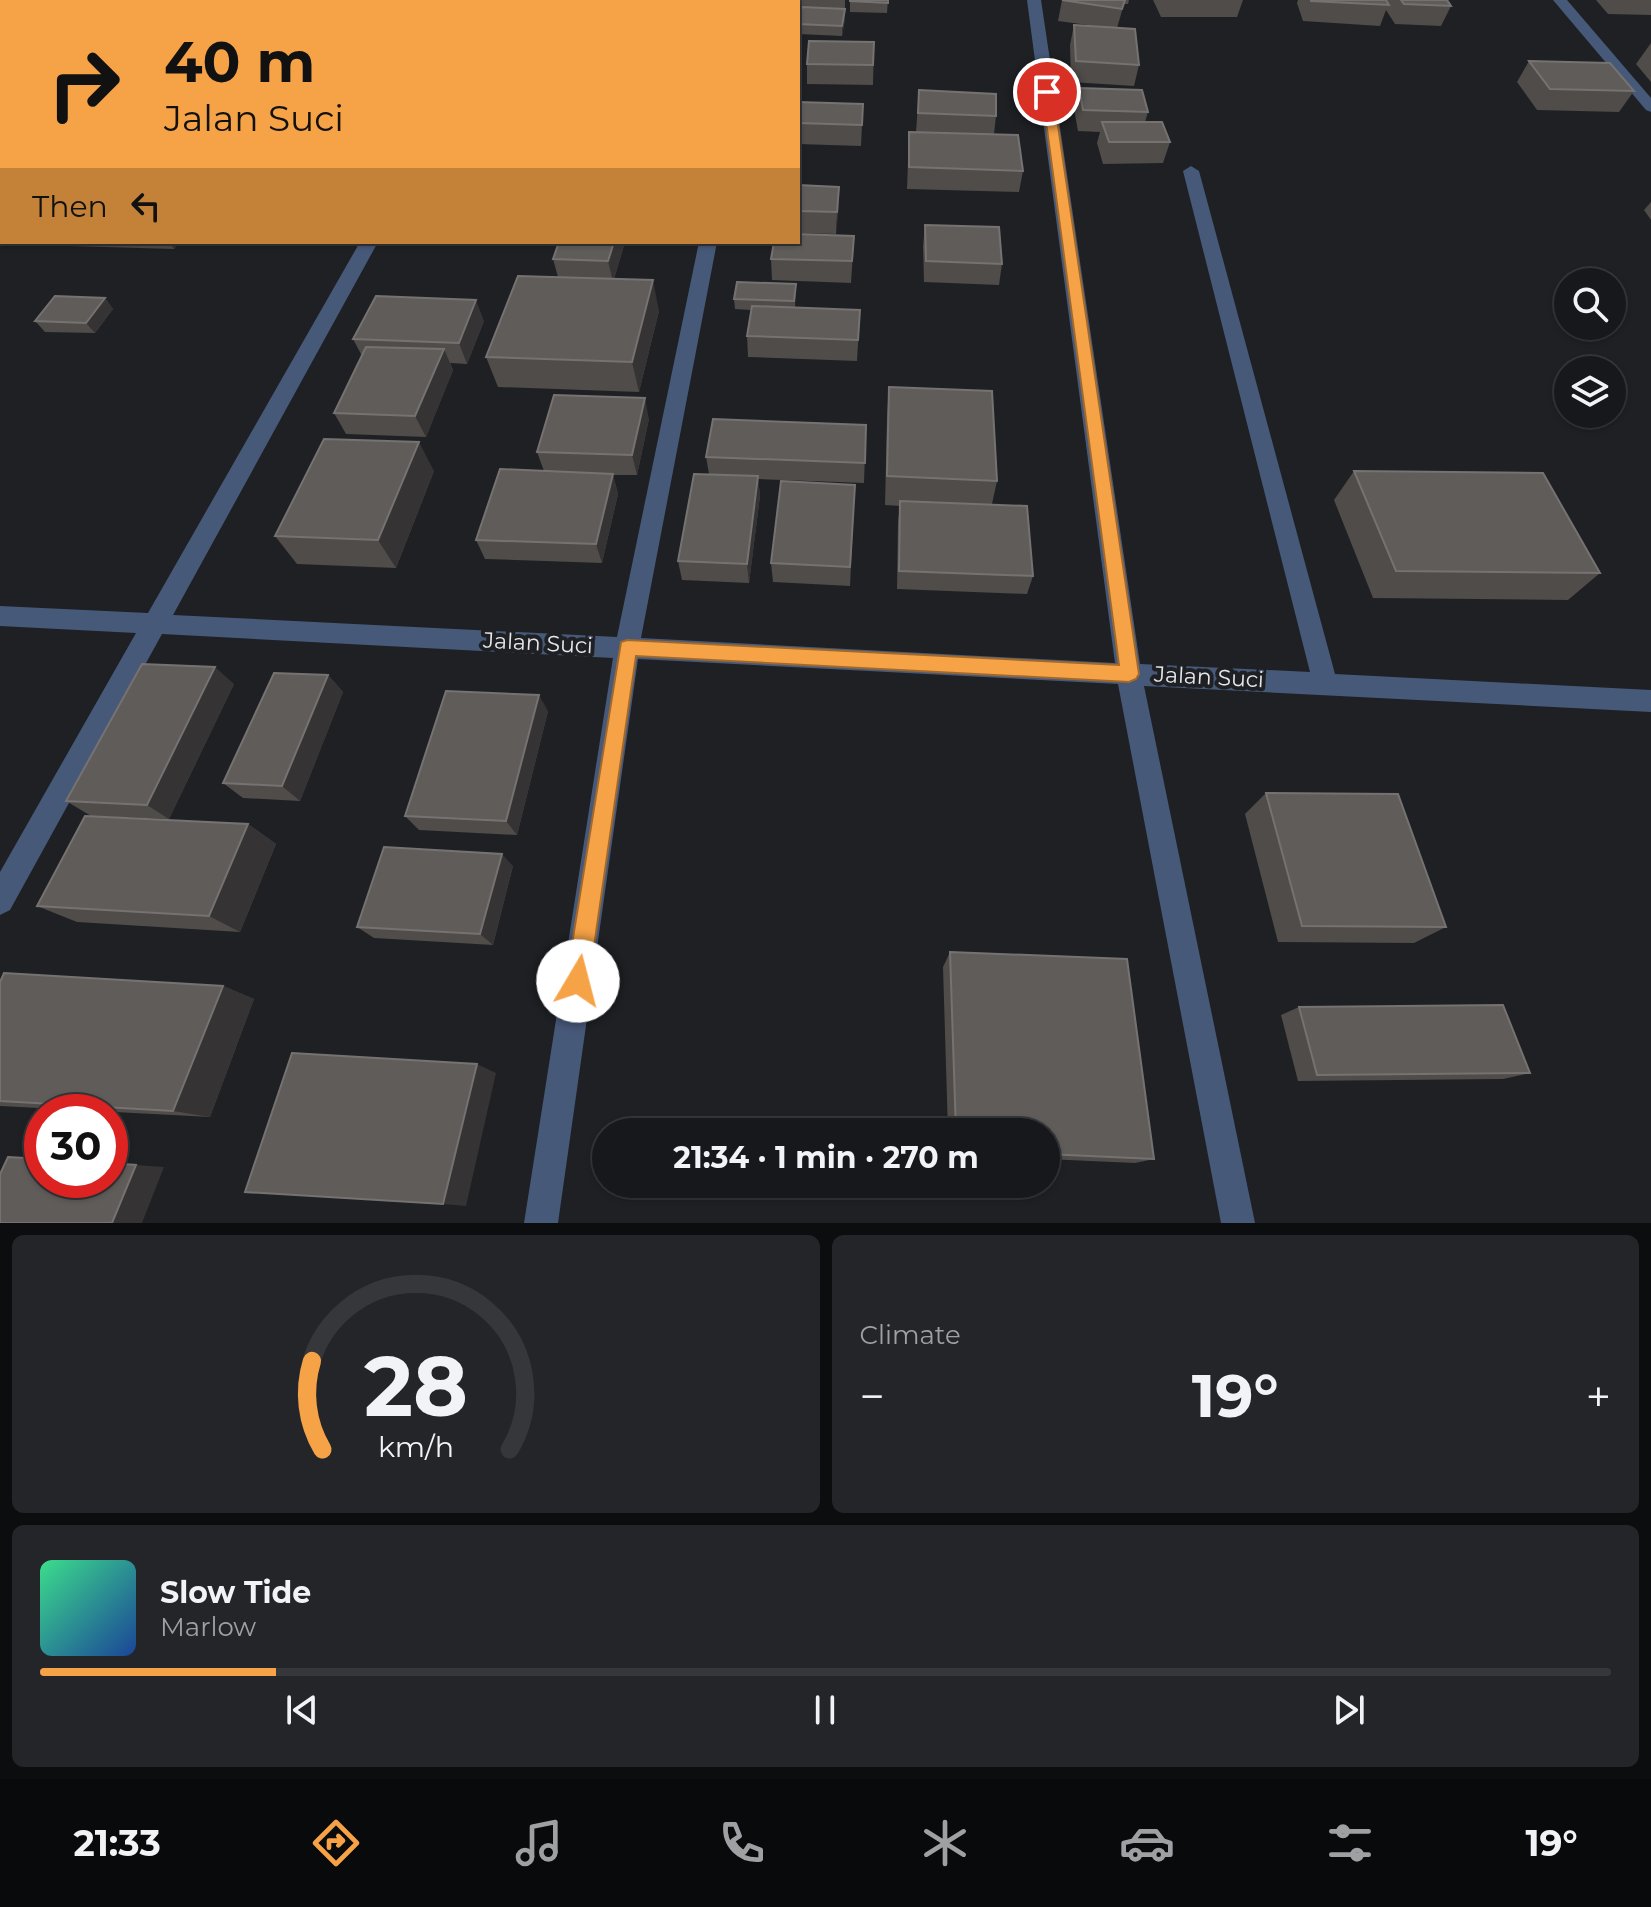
<!DOCTYPE html>
<meta charset="utf-8">
<style>
body{margin:0;font-family:Montserrat,sans-serif;background:#232528;color:#f1f3f6;height:100vh;display:flex;flex-direction:column;font-size:30px;white-space:nowrap}
*{box-sizing:border-box;margin:0}
p{font-size:26px;color:#9ea0a3}
.icon{flex:none;width:44px;height:44px;fill:none;stroke:currentColor;stroke-width:2;stroke-linecap:round;stroke-linejoin:round}
.map{position:relative;height:1223px;overflow:hidden}
.drawer{display:flex;flex-direction:column;gap:12px;padding:12px;background:#0c0d0f;flex:1}
.drawer>*{flex:none}
.banner{position:absolute;left:0px;top:0px;width:800px;height:244px;box-shadow:0 2px 6px #0004,0 0 0 2px #35373a;background:#f6a246;color:#111;overflow:hidden}
.buttons{position:absolute;left:1554px;top:268px;display:grid;gap:16px}
.buttons a{display:grid;place-items:center;width:72px;height:72px;border-radius:50%;background:#16181b;box-shadow:0 2px 6px #0004,0 0 0 2px #35373a;font-size:40px}
.speed{position:absolute;left:24px;top:1094px;display:flex;gap:16px;font-size:40px;font-weight:700;text-align:center}
.speed>*{display:grid;place-content:center;width:104px;height:104px;border-radius:50%;background:#16181b;box-shadow:0 2px 6px #0004,0 0 0 2px #35373a;line-height:1}
.speed .limit{border:12px solid #d22;background:#fff;color:#111}
.pin{position:absolute;display:grid;place-items:center;width:68px;height:68px;color:#fff;margin:-34px;border:4px solid #fff;border-radius:50%;box-shadow:0 2px 8px #0007}
.me{position:absolute;width:88px;margin:-44px;rotate:8deg;stroke-linejoin:round;filter:drop-shadow(0 0 6px #0008)}
.turn{display:flex;align-items:center;gap:28px;height:168px;padding:0 32px;font-size:36px}
.turn .icon{width:104px;height:104px;stroke-width:2.5}
.turn b{display:block;font-size:56px;line-height:68px}
.then{display:flex;align-items:center;height:76px;padding:0 32px;background:#0003;gap:16px;font-size:30px}
.big{font-size:60px;font-weight:700;line-height:1.1}
.drawer .widget{flex:1;display:flex;flex-direction:column;justify-content:center;gap:12px;min-width:0;padding:0 28px;border-radius:12px;background:#232528}
.drawer .dial{align-items:center;gap:0}
.dial svg{height:208px;overflow:visible;fill:none;stroke:#35373a;stroke-width:7;stroke-linecap:round;text-anchor:middle}
.dial text{fill:#f1f3f6;stroke:none}
.song{display:flex;align-items:center;gap:24px}
.cover{width:96px;height:96px;border-radius:12px;background:linear-gradient(135deg,hsl(150 70% 55%),hsl(220 70% 35%))}
.played{height:8px;border-radius:4px;background:linear-gradient(90deg,#f6a246 15%,#35373a 15%)}
.keys{display:flex;justify-content:space-around;direction:ltr}
.heat{display:flex;justify-content:space-between;align-items:center;font-size:44px;direction:ltr}
.drawer .tiles{flex:1;display:grid;gap:12px;grid-template-columns:1fr 1fr}
.widget:last-child{grid-column:span 2}
.trip{position:absolute;left:592px;top:1118px;width:468px;height:80px;border-radius:40px;background:#16181b;box-shadow:0 2px 6px #0004,0 0 0 2px #35373a;font-weight:700;line-height:80px;text-align:center}
.menu{display:flex;height:128px;justify-content:space-around;align-items:center;background:#090a0b;color:#9ea0a3}
.menu .icon{width:56px;height:56px}
.menu .current{color:#f6a246}
.menu b{font-size:36px;color:#f1f3f6}
.map>svg:first-child{display:block}
.lines{fill:none;stroke-linecap:round;stroke-linejoin:round}
.street{fill:#475979;fill-rule:evenodd}
.wall{fill:#4f4c49}
.shaded-wall{fill:#353333}
.building{fill:#605c5a;stroke:#757271;stroke-width:2}
.route{fill:#f6a246;stroke:#a0692e;stroke-width:2}
.labels{text-anchor:middle;dominant-baseline:central;stroke-width:8;stroke-linejoin:round;paint-order:stroke}
.street-label{font-size:22px;fill:#e6e7ea;stroke:#1e2024}
</style>
<div class="map">
<svg width="1651" height="1223" viewBox="0 0 1651 1223">
<rect width="100%" height="100%" fill="#1e2024"/>
<g class="lines">
<path class="street" d="M212,0h14l-15,2z
M497,0h14l-15,2z
M754,0h14l-15,2z
M1027,0h14l99,664 170,8 -127,-501 8,-5 8,5 136,503 316,16v22l-507,-26 111,537h-34l-103,-539 -480,-25 -80,564h-34l89,-565 -451,-24 -152,276 -10,5v-43l136,-239 -136,-7v-20l148,7 212,-371h18l-205,373 444,22 82,-395h18l-76,396 474,25z
M1553,0h14l84,98v14l-5,-2z
M0,233l2,9h6l-8,3z"/>
</g>
<path class="wall" d="M228,0h209l-1,2h-210z
M547,0h62l-1,2h-61z
M659,0h65l-1,2h-63z
M799,0h46v19l-3,17 -44,-2v-10l3,-12h-2z
M850,0h38l-1,13 -37,-1z
M1062,0h67l-1,4h-4l-7,24 22,37 -5,21 -63,-4 -1,-37 4,-20 22,1 -38,-5z
M1153,0h90l-6,17h-76z
M1298,0h149l4,6 -10,20 -46,-2 -9,-14 -6,16 -77,-5 -6,-18z
M1596,0h55v15l-43,-1z
M0,3h2v36h-2z
M874,42l-1,43 -66,-1v-20z
M1651,43v39l-15,-18z
M0,44l1,1 1,-1v68h-2z
M1529,61l105,30 -15,21 -82,-2 -20,-28z
M1079,88l69,24 -3,10 25,20 -7,21 -60,1 -6,-21 3,-11 -22,-1 -4,-22z
M919,90l77,26 -2,18 29,37 -4,21 -112,-3 2,-57h7z
M798,102l65,2 -2,42 -63,-2z
M798,185l41,2 -3,47 -38,-1z
M1651,202v18l-7,-10z
M925,225l77,39 -3,21 -75,-3 -1,-36z
M854,236l-3,47 -79,-3 -1,-21z
M67,242h113l-6,7 -104,-3z
M241,242h62l-1,2z
M559,242h66l-11,37 45,32 -20,81 -141,-5 -12,-30 72,-80 -5,-18z
M796,284l-1,24 65,2 -3,51 -109,-4 -1,-21 4,-26 -16,-1 -1,-10z
M105,298l8,11 -18,24 -50,-1 -10,-11z
M484,321l-17,43 -17,-1 3,7 -27,67 -80,-3 -12,-21 28,-57 -9,-17z
M889,387l108,94 -5,23 41,72 -6,18 -130,-5 1,-68 2,-15 -15,-1 2,-88z
M649,419l-12,56h-24l5,19 -16,69 -117,-4 -9,-19 68,-69 -7,-19z
M866,425l-2,58 -106,-4 2,17 -11,87 -67,-3 -4,-19 31,-87 -3,-17z
M434,471l-38,97 -99,-4 -22,-28z
M1354,471l246,102 -32,27 -195,-2 -39,-98z
M855,485l-5,101 -77,-4 -2,-19z
M328,675l15,17 -43,109 -57,-3 -20,-15z
M234,684l-65,135 -78,-3 -25,-15z
M548,711l-31,124 -98,-5 -14,-14z
M1266,793l180,134 -32,16 -136,-1 -33,-128z
M248,824l28,20 -36,88 -163,-10 -40,-16z
M513,866l-20,79 -119,-7 -17,-11z
M950,952l204,207 -19,4 -89,-4v-27h-98l-5,-165z
M0,982l223,4 31,13 -44,118 -210,-11z
M1299,1007l231,66 -27,6 -205,2 -17,-66z"/>
<path class="shaded-wall" d="M298,0h22l1,2h-24z
M421,0h16l-1,2h-14z
M845,9v10l-3,17v-10z
M2,165v42l-1,2 -1,-2v-39z
M839,187v21l-3,26 1,-22z
M169,242h11l-6,7z
M614,242h11l-12,40 -5,-21z
M653,280l6,31 -20,81 -7,-30z
M105,298l8,11 -18,24 -9,-10z
M476,300l8,21 -17,43 -8,-21z
M444,349l9,21 -27,67 -11,-21z
M645,398l4,21 -12,56 -5,-20z
M419,442l15,29 -38,97 -18,-28z
M613,474l5,20 -16,69 -6,-19z
M758,476l2,20 -11,87 -2,-19z
M215,667l19,17 -65,135 -22,-14z
M328,675l15,17 -43,109 -18,-15z
M539,695l9,16 -31,124 -11,-14z
M248,824l28,20 -36,88 -31,-16z
M502,854l11,12 -20,79 -13,-11z
M223,986l31,13 -44,118 -37,-6z
M477,1064l19,9 -30,133 -23,-2z
M136,1165l28,2 -22,56h-30z"/>
<path class="building" d="M228,0h19l-1,2h-20z
M247,0h51l-1,2h-51z
M850,0h38v3l-38,-2z
M1062,0h63l-3,9z
M1311,0h75l3,5 -78,-4z
M1401,0h46l4,6 -47,-2z
M43,1h23l-1,1h-23z
M0,3h2v16h-2z
M802,7l43,2 -3,17 -44,-2z
M1074,25l61,4 4,36 -63,-4z
M809,41l65,1 -1,23 -66,-1z
M0,54h2v37h-2z
M1529,61l81,2 24,28 -84,-2z
M1079,88l63,2 6,22 -65,-2z
M919,90l77,4v22l-78,-3z
M798,102l65,2 -1,21 -64,-2z
M1102,122h60l8,20h-61z
M909,132l109,3 5,36 -114,-4z
M0,156h2v9l-2,3z
M798,185l41,2 -2,25 -39,-1z
M925,225l74,2 3,37 -76,-3z
M798,234l56,2 -2,25 -81,-2 3,-17h24z
M559,242h55l-6,19 -55,-2z
M518,276l135,4 -21,82 -146,-5z
M737,282l59,2 -2,17 -60,-2z
M55,296l50,2 -19,25 -51,-2z
M376,296l100,4 -17,43 -106,-4z
M752,306l108,4 -2,30 -111,-4z
M366,347l78,2 -29,67 -81,-3z
M889,387l103,4 5,90 -110,-5z
M554,395l91,3 -13,57 -95,-3z
M713,419l153,6 -1,38 -159,-6z
M324,439l95,3 -41,98 -103,-4z
M500,469l113,5 -17,70 -120,-4z
M1354,471l189,2 57,100 -204,-2z
M694,474l64,2 -11,88 -69,-3z
M781,481l74,4 -5,82 -79,-4z
M900,501l127,5 6,70 -134,-5z
M142,664l73,3 -68,138 -81,-4z
M274,673l54,2 -46,111 -59,-3z
M446,691l93,4 -33,126 -101,-5z
M1266,793l132,1 48,133 -144,-1z
M85,816l163,8 -39,92 -172,-10z
M384,847l118,7 -22,80 -123,-7z
M950,952l177,7 27,200 -108,-5v-22h-90z
M4,973l219,13 -50,125 -173,-10v-119z
M1503,1005l27,68 -213,2 -18,-68z
M292,1053l185,11 -34,140 -198,-12z
M8,1157l34,2v21h68v-17l26,2 -24,58h-112v-49z"/>
<path class="route" d="M1047,88l6,4 86,582 -3,5 -7,3 -493,-26 -47,325 -3,8 -8,4 -9,-4 -3,-8 55,-339 6,-2 492,25 -77,-573z"/>
<g class="labels">
<g class="street-label">
<text transform="translate(538 643) rotate(3)">Jalan Suci</text>
<text transform="translate(1209 677) rotate(3)">Jalan Suci</text>
</g>
</g>
</svg>
<div class="buttons">
<a><svg class="icon" aria-label="search" viewBox="0 0 24 24"><circle cx="10" cy="10" r="6"/><path d="M15 15l6 6"/></svg></a>
<a><svg class="icon" aria-label="layers" viewBox="0 0 24 24"><path d="M12 4l9 5-9 5-9-5zM3 14l9 5 9-5"/></svg></a>
</div>
<div class="speed"><div class="limit">30</div></div>
<div class="pin" style="left:1047px;top:92px;background:#d93025"><svg class="icon" aria-label="arrive" viewBox="0 0 24 24"><path d="M6 21V4h12l-3 4 3 4H6"/></svg></div>
<svg class="me" style="left:578px;top:981px" viewBox="-20 -20 40 40"><circle r="19" fill="#fff"/><path d="M0-13L10 11 0 6-10 11z" fill="#f6a246"/></svg>
<div class="trip">21:34 · 1 min · 270 m</div>
<div class="banner">
<div class="turn"><svg class="icon" aria-label="right" viewBox="0 0 24 24"><path d="M7 20v-9h11M14 6l5 5-5 5"/></svg><div><b>40 m</b>Jalan Suci</div></div>
<div class="then">Then<svg class="icon" aria-label="left" viewBox="0 0 24 24"><path d="M17 20v-9H6M10 6l-5 5 5 5"/></svg></div>
</div>
</div>
<section class="drawer">
<div class="tiles">
<div class="widget dial"><svg viewBox="0 0 100 80">
<path d="M14 69A42 42 0 1 1 86 69"/>
<path d="M14 69A42 42 0 0 1 10 35" stroke="#f6a246"/>
<text x="50" y="56" font-size="32" font-weight="700">28</text>
<text x="50" y="72" font-size="11">km/h</text>
</svg></div>
<div class="widget"><p>Climate</p>
<div class="heat"><a>−</a><b class="big">19°</b><a>+</a></div>
</div>
<div class="widget">
<div class="song"><i class="cover"></i><div><b>Slow Tide</b><p>Marlow</p></div></div>
<div class="played"></div>
<div class="keys"><svg class="icon" aria-label="previous" viewBox="0 0 24 24"><path d="M18 5L8 12l10 7zM5 5v14"/></svg><svg class="icon" aria-label="pause" viewBox="0 0 24 24"><path d="M8 5v14M16 5v14"/></svg><svg class="icon" aria-label="next" viewBox="0 0 24 24"><path d="M6 5l10 7-10 7zM19 5v14"/></svg></div>
</div>
</div>
</section>
<nav class="menu">
<b>21:33</b>
<svg class="icon current" aria-label="directions" viewBox="0 0 24 24"><path d="M12 3l9 9-9 9-9-9zM9 14v-3h6M13 9l2 2-2 2"/></svg>
<svg class="icon" aria-label="music" viewBox="0 0 24 24"><path d="M9 18V5l10-2v13"/><circle cx="6" cy="18" r="3"/><circle cx="16" cy="16" r="3"/></svg>
<svg class="icon" aria-label="phone" viewBox="0 0 24 24"><path d="M5 4h4l2 5-3 2q2 4 5 5l2-3 5 2v4C11 20 4 13 5 4z"/></svg>
<svg class="icon" aria-label="climate" viewBox="0 0 24 24"><path d="M12 3v18M4 7l16 10M4 17L20 7"/></svg>
<svg class="icon" aria-label="car" viewBox="0 0 24 24"><path d="M5 17H2v-5l4-1 3-4h7l3 4 3 1v5h-3M9 17h6M6 11h13"/><circle cx="7" cy="17" r="2"/><circle cx="17" cy="17" r="2"/></svg>
<svg class="icon" aria-label="filters" viewBox="0 0 24 24"><path d="M4 7h16M4 17h16"/><circle cx="9" cy="7" r="2"/><circle cx="15" cy="17" r="2"/></svg>
<b>19°</b>
</nav>
